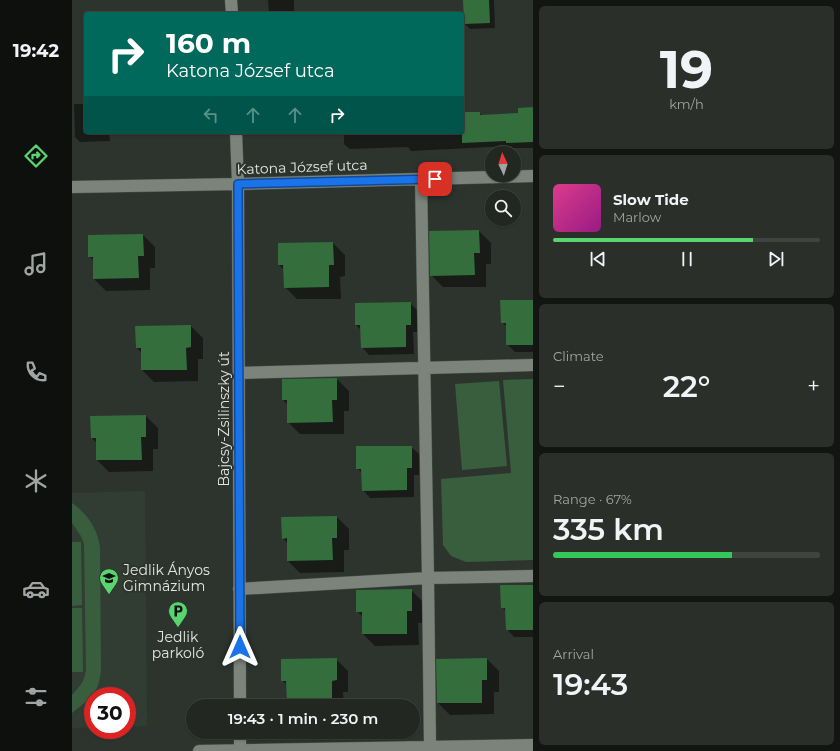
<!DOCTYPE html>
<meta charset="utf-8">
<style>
body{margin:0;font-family:Montserrat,sans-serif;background:#2a2f2a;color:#f1f3f6;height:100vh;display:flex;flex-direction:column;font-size:15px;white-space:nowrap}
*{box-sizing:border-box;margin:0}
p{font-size:13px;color:#a2a5a5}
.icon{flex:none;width:22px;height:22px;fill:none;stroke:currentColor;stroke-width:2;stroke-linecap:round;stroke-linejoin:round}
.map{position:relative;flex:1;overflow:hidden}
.panel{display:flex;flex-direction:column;gap:6px;padding:6px;background:#131513;width:307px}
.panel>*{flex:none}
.hud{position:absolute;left:12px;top:12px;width:380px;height:122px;border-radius:4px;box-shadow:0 1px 3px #0004,0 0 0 1px #3f4440;background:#00695c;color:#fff;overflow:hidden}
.needle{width:26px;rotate:356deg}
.tools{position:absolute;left:413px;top:146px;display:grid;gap:8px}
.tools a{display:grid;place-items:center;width:36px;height:36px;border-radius:50%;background:#222722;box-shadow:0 1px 3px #0004,0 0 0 1px #3f4440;font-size:20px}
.speed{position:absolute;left:12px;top:687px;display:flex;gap:8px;font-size:20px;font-weight:700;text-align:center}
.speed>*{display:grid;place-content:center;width:52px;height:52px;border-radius:50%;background:#222722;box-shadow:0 1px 3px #0004,0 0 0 1px #3f4440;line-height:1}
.speed .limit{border:6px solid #d22;background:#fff;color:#111}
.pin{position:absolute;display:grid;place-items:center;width:34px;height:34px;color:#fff;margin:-17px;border-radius:8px;box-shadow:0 2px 6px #0006}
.me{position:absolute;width:44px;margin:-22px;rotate:0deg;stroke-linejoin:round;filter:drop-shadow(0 0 3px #0008)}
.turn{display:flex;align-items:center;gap:14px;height:84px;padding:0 16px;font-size:18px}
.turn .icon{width:52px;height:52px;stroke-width:2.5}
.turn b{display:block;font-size:28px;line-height:34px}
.lanes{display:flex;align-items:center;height:38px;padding:0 16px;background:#0003;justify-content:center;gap:20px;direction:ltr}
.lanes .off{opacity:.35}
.big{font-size:30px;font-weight:600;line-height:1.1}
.panel .widget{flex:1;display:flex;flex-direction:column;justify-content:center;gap:6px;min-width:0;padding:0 14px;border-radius:6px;background:#2a2f2a}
.panel .dial{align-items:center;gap:0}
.dial b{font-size:52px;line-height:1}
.song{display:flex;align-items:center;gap:12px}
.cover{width:48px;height:48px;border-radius:6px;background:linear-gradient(135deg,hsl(330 70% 55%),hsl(310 70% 35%))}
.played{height:4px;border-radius:2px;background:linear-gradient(90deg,#59d56f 75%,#3f4440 75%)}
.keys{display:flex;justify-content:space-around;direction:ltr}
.heat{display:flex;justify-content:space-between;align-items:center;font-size:22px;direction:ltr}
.charge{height:6px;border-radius:3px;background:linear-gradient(90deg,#34c759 67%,#3f4440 0)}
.trip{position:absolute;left:114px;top:699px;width:234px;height:40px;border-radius:20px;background:#222722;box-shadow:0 1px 3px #0004,0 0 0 1px #3f4440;font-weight:600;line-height:40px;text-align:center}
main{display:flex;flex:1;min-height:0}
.tabs{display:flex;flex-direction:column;width:72px;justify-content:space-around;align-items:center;background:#0e100e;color:#a2a5a5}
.tabs .icon{width:28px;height:28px}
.tabs .active{color:#59d56f}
.tabs b{font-size:18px;color:#f1f3f6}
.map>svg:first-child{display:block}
.built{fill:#313d32}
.green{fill:#395e3d}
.shadow{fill:#0007}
.building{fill:#336e3c}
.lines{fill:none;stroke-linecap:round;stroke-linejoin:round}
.minor-casing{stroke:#4a514b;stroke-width:13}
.minor{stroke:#7b837b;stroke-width:12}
.route-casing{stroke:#114b97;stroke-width:10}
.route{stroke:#1a73e8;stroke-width:7}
.labels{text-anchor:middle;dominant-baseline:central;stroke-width:4;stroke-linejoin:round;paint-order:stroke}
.street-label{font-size:14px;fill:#e2e6e2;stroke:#2d342e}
.poi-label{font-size:14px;fill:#e2e6e2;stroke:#2d342e;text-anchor:start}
</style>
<main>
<nav class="tabs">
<b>19:42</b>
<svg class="icon active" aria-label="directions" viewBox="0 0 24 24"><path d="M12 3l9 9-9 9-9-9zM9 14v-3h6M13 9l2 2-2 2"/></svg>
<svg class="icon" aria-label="music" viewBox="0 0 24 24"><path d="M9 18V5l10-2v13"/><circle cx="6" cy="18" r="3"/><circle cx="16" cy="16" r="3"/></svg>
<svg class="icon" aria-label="phone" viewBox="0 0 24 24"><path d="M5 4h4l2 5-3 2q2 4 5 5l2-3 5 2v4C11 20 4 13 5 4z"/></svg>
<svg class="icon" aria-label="climate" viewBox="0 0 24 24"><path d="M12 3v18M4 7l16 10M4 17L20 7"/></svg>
<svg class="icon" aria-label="car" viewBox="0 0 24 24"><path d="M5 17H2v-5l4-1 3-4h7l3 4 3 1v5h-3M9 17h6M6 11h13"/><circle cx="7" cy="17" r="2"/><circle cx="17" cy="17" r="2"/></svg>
<svg class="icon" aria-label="filters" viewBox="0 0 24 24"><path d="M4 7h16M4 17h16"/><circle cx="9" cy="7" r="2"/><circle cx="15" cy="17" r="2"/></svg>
</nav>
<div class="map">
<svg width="461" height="751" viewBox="0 0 461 751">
<rect width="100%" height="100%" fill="#2d342e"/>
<path class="built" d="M73,491l2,235 -20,1v-31h-34v31l-21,1v-235z"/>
<path class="green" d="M461,379v181l-67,2 -15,-6 -8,-11 -2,-66 70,-6 -8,-93z
M427,381l8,85 -45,4 -7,-86z
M0,503c16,11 26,27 28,45l1,121c-2,25 -10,29 -29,44v-18c8,-9 13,-14 14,-26l-2,-125 -3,-8 -9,-13z
M0,542h9l1,63 -10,1z
M0,608h10l1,64h-11z"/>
<path class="shadow" d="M196,0h26v14h-25z
M392,0h30l1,28 -25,1 -5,-5z
M2,104h12v28h23l1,9 -30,1 -5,-5z
M461,108v40h-20l-2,-2 -100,5 -3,-4 -58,2 -6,-5v-12h118v-19h17l4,3 36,-2z
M74,132h32v1l-30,1z
M407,231l12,12v21h-5v23h-43l-12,-12z
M71,235l12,12v21h-5v22l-44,1 -12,-12v-18l-5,-5z
M261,243l12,12v21l-5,1 1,22h-44l-12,-12 -1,-17 -5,-5v-21z
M461,301v51h-18l-8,-8v-17l-5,-5z
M338,303l8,8v21h-5l1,22 -45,1 -7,-8 -1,-17 -5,-5z
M119,326l12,12v21h-5v22l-44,1 -12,-12v-17l-5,-5z
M265,379l12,12v20h-5v23h-44l-12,-12v-17l-5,-5z
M74,416l12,12v21h-5v22l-44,1 -12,-12v-17l-5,-5z
M339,447l8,7v21h-5v22l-44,1 -7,-8 -1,-17 -5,-5z
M265,517l12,12v21h-5v22l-44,1 -12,-12v-17l-5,-6z
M461,586v51h-19l-7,-8v-17l-5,-5z
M339,590l12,12 1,21h-6l1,22 -44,1 -12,-12v-17l-6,-6z
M264,659l12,12v21h-5l1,14h-53l-3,-3 -1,-18 -5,-5z
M415,659l12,12v21h-5v22l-44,1 -12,-12z"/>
<path class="building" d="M391,0h26l1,23 -26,1z
M461,107v35l-27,1v-2l-44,2v-31h18v3l38,-2v-5z
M407,230l1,23h-6l1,22 -45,1 -1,-45z
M71,234l1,22h-6l1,22 -46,1v-22h-5v-22z
M261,242l1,23h-5v22l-45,1 -1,-23h-5v-22z
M428,300h33v45h-27v-22h-5z
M339,302v23h-5v22l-45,1 -1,-23h-5v-22z
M119,325v22l-5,1 1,22h-46v-22h-5l-1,-22z
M265,378v22h-5l1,22 -46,1v-23h-5v-21z
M74,415v22h-5l1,23h-46v-22h-5l-1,-22z
M284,446h56v22h-5v22l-45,1 -1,-22h-5z
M265,516v22h-5l1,22 -46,1v-23l-5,1 -1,-22z
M428,585h33v45h-27l-1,-22h-4z
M340,589v22h-5v23h-45v-22h-6v-22z
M265,658v22l-5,1v22h-45l-1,-22h-5v-22z
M415,658v22h-5v23h-45l-1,-44z"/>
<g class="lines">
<defs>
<path id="minor" d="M159,0l1,14
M164,132l2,52 2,522
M349,179l7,399 2,169
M0,187l166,-3 295,-8
M167,373l294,-8
M167,589l189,-11 105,-2
M168,732v19
M127,751l334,-6"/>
</defs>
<use href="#minor" class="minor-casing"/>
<use href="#minor" class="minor"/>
</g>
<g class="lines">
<defs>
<path id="route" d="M168,647l-2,-463 197,-5"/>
</defs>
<use href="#route" class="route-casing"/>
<use href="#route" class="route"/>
</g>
<defs>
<symbol id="school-pin" viewBox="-11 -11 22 30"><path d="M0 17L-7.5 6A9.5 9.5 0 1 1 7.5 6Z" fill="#59d56f" stroke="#2d342e"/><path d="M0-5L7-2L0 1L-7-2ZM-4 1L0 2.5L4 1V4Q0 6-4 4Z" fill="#111"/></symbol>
<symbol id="parking-pin" viewBox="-11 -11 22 30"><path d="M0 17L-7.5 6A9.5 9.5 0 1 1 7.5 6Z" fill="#59d56f" stroke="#2d342e"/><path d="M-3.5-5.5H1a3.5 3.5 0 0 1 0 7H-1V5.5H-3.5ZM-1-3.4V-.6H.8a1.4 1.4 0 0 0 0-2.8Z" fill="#111"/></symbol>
</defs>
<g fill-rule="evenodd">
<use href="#school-pin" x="26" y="567" width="22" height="30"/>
<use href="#parking-pin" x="95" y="600" width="22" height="30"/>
</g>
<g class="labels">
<g class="street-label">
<text transform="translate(230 167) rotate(-2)">Katona József utca</text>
<text transform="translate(152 419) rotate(-90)">Bajcsy-Zsilinszky út</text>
</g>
<g class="poi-label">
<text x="51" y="570">Jedlik Ányos<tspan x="51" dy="16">Gimnázium</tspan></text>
<text x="106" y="637" text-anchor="middle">Jedlik<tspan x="106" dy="16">parkoló</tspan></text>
</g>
</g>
</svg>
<div class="tools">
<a><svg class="needle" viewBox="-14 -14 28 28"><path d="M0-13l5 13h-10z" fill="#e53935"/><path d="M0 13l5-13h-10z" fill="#a2a5a5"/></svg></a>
<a><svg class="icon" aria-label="search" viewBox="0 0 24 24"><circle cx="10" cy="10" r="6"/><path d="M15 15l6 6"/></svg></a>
</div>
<div class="speed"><div class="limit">30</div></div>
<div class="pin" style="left:363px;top:179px;background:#d93025"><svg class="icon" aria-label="arrive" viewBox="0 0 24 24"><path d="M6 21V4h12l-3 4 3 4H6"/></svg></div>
<svg class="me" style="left:168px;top:647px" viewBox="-20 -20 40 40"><path d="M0-17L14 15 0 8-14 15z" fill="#1a73e8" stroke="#fff" stroke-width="4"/></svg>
<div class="trip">19:43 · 1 min · 230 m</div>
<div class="hud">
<div class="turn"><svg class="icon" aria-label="right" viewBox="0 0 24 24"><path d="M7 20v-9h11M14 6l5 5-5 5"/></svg><div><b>160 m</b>Katona József utca</div></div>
<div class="lanes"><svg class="icon off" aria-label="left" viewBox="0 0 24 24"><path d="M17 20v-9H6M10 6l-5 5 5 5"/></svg><svg class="icon off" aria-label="ahead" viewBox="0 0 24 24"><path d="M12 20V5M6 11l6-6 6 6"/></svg><svg class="icon off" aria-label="ahead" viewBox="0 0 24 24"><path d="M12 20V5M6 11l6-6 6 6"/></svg><svg class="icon" aria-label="right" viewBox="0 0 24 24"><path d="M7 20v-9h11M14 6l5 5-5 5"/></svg></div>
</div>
</div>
<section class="panel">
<div class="widget dial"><b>19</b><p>km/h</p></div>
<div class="widget">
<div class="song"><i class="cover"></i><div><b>Slow Tide</b><p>Marlow</p></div></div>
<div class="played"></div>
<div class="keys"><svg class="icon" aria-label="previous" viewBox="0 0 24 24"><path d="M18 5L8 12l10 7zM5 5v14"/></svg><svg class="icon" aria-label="pause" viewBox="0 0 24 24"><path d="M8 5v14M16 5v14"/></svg><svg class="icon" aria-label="next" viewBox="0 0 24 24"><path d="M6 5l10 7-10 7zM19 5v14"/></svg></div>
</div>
<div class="widget"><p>Climate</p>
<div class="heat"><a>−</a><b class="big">22°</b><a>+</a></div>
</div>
<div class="widget"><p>Range · 67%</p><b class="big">335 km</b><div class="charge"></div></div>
<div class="widget"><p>Arrival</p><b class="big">19:43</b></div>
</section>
</main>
